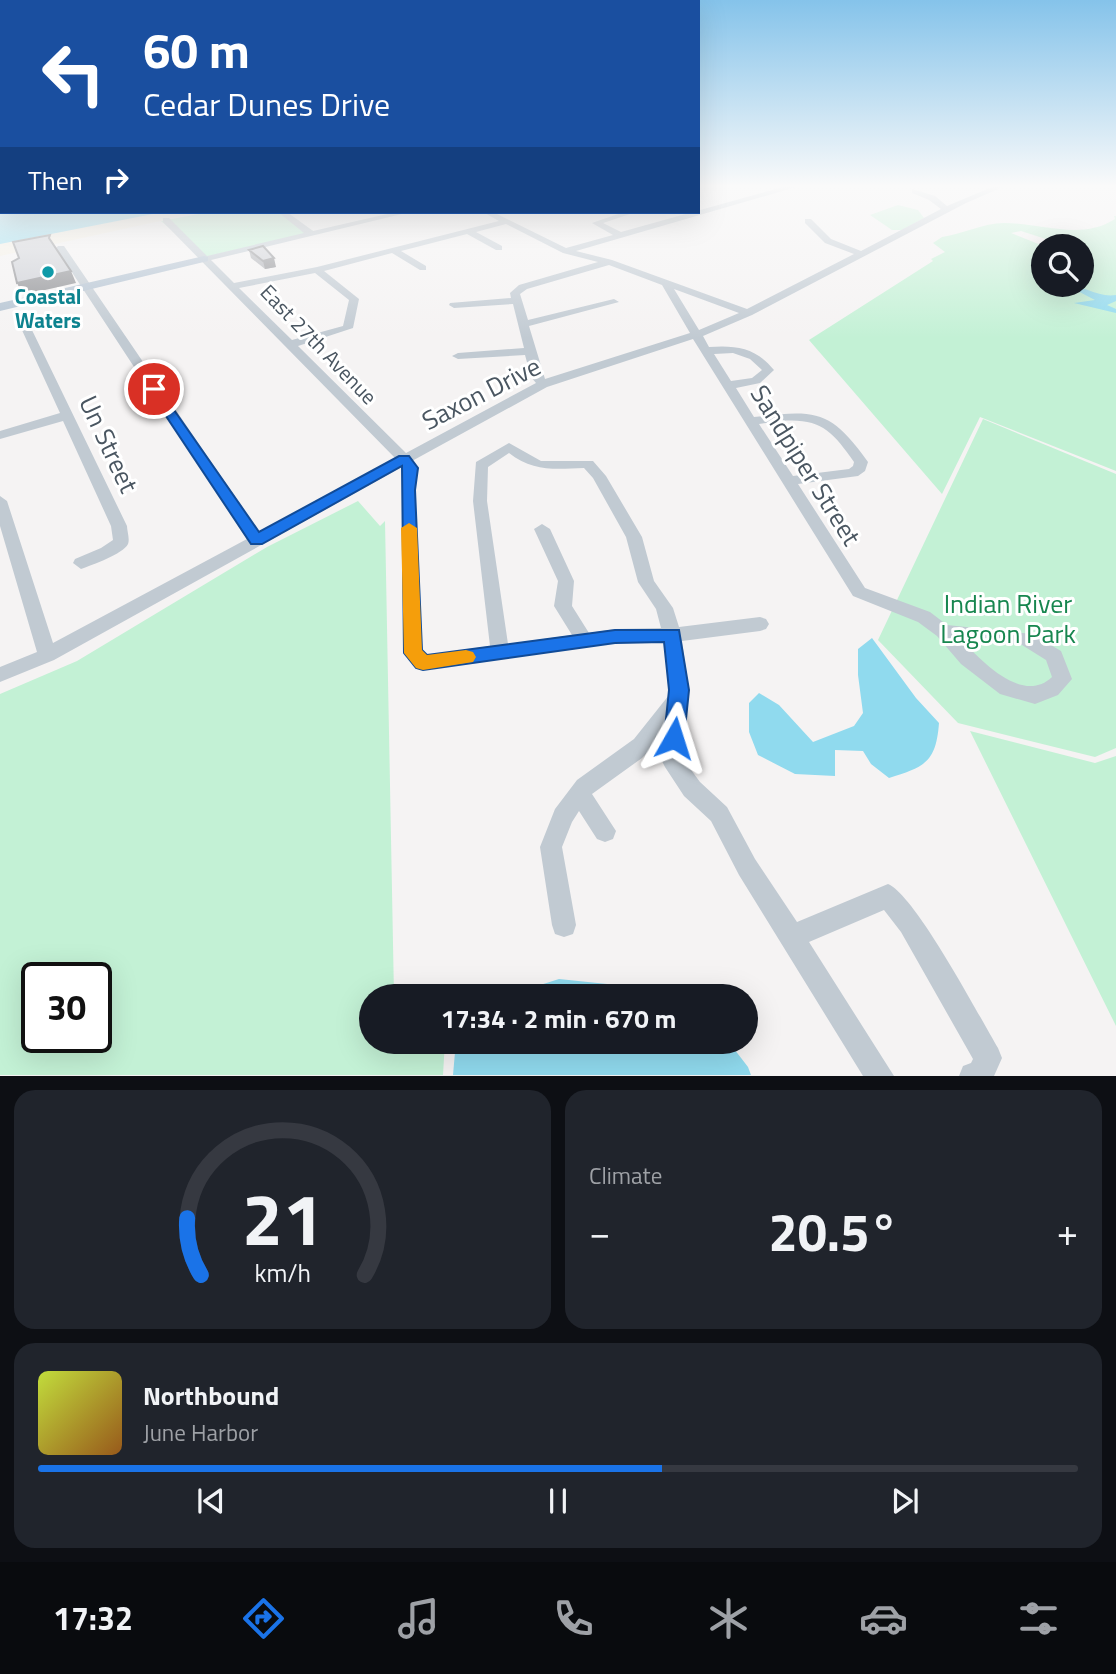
<!DOCTYPE html>
<meta charset="utf-8">
<style>
body{margin:0;font-family:"Titillium Web",sans-serif;background:#20242c;color:#f1f3f6;height:100vh;display:flex;flex-direction:column;font-size:26px;white-space:nowrap}
*{box-sizing:border-box;margin:0}
p{font-size:23px;color:#9ea1a6}
.icon{flex:none;width:38px;height:38px;fill:none;stroke:currentColor;stroke-width:2;stroke-linecap:round;stroke-linejoin:round}
.map{position:relative;height:1076px;overflow:hidden}
.panel{display:flex;flex-direction:column;gap:14px;padding:14px;background:#0d0f14;flex:1}
.panel>*{flex:none}
.guide{position:absolute;left:0px;top:0px;width:700px;height:214px;box-shadow:0 7px 28px #0002;background:#1a4fa0;color:#fff;overflow:hidden}
.buttons{position:absolute;left:1031px;top:234px;display:grid;gap:14px}
.buttons a{display:grid;place-items:center;width:63px;height:63px;border-radius:50%;background:#171b24;box-shadow:0 7px 28px #0002;font-size:35px}
.speed{position:absolute;left:21px;top:962px;display:flex;gap:14px;font-size:35px;font-weight:700;text-align:center}
.speed>*{display:grid;place-content:center;width:91px;height:91px;border-radius:50%;background:#171b24;box-shadow:0 7px 28px #0002;line-height:1}
.speed .limit{border:4px solid #111;border-radius:10px;background:#fff;color:#111}
.pin{position:absolute;display:grid;place-items:center;width:60px;height:60px;color:#fff;margin:-30px;border:4px solid #fff;border-radius:50%;box-shadow:0 2px 7px #0007}
.me{position:absolute;width:77px;margin:-38px;rotate:6deg;stroke-linejoin:round;filter:drop-shadow(0 0 5px #0008)}
.turn{display:flex;align-items:center;gap:24px;height:147px;padding:0 28px;font-size:32px}
.turn .icon{width:91px;height:91px;stroke-width:2.5}
.turn b{display:block;font-size:49px;line-height:60px}
.then{display:flex;align-items:center;height:66px;padding:0 28px;background:#0003;gap:14px;font-size:26px}
.big{font-size:52px;font-weight:700;line-height:1.1}
.panel .tile{flex:1;display:flex;flex-direction:column;justify-content:center;gap:10px;min-width:0;padding:0 24px;border-radius:21px;background:#20242c}
.panel .dial{align-items:center;gap:0}
.dial svg{height:182px;overflow:visible;fill:none;stroke:#363941;stroke-width:7;stroke-linecap:round;text-anchor:middle}
.dial text{fill:#f1f3f6;stroke:none}
.song{display:flex;align-items:center;gap:21px}
.cover{width:84px;height:84px;border-radius:10px;background:linear-gradient(135deg,hsl(70 70% 55%),hsl(30 70% 35%))}
.played{height:7px;border-radius:4px;background:linear-gradient(90deg,#1a73e8 60%,#363941 60%)}
.keys{display:flex;justify-content:space-around;direction:ltr}
.heat{display:flex;justify-content:space-between;align-items:center;font-size:38px;direction:ltr}
.panel .tiles{flex:1;display:grid;gap:14px;grid-template-columns:1fr 1fr}
.tile:last-child{grid-column:span 2}
.trip{position:absolute;left:359px;top:984px;width:399px;height:70px;border-radius:35px;background:#171b24;box-shadow:0 7px 28px #0002;font-weight:700;line-height:70px;text-align:center}
.dock{display:flex;height:112px;justify-content:space-around;align-items:center;background:#090b0e;color:#9ea1a6}
.dock .icon{width:49px;height:49px}
.dock .current{color:#1a73e8}
.dock b{font-size:32px;color:#f1f3f6}
.map>svg:first-child{display:block}
.green{fill:#c3f1d5;fill-rule:evenodd}
.sand{fill:#f5f0e5}
.water{fill:#90daee}
.lines{fill:none;stroke-linecap:round;stroke-linejoin:round}
.minor{fill:#c1cad2;fill-rule:evenodd}
.major{fill:#b3c2d1;fill-rule:evenodd}
.wall{fill:#b0b2b7}
.shaded-wall{fill:#909195}
.building{fill:#cdcfd5;stroke:#909195;stroke-width:2}
.route{fill:#1a73e8;stroke:#114b97;stroke-width:2}
.slow{fill:#f59e0b}
.culture-dot{fill:#0f9aa8;stroke:#fff;stroke-width:2.5}
.labels{text-anchor:middle;dominant-baseline:central;stroke-width:6;stroke-linejoin:round;paint-order:stroke}
.far-culture-label{font-size:21px;font-weight:bold;fill:#0d838f;stroke:#fff}
.far-street-label{font-size:21px;fill:#4a5661;stroke:#fff}
.street-label{font-size:26px;fill:#4a5661;stroke:#fff}
.park-label{font-size:26px;fill:#17864f;stroke:#fff}
</style>
<div class="map">
<svg width="1116" height="1076" viewBox="0 0 1116 1076">
<rect width="100%" height="100%" fill="#f5f3f3"/>
<path class="green" d="M898,205l20,5 6,8 -22,12h-10l-22,-15z
M209,212h73l33,20 -111,25 -43,-36z
M1114,216h2v255l-136,-54 -38,77 -133,-154 124,-79 -2,-2 14,-7 -12,-9 9,-6c21,-3 41,-14 62,-14 37,0 77,18 111,-4zM1021,231l31,10 4,6h26v38h-39v-38h3l-35,-14z
M983,419l133,55v274l-21,9 -137,-34 -80,-83z
M358,501l22,25 5,-5 9,475h-23v45h74l-2,34h-443v-381l77,-33 190,-114zM37,978h59v60h-59z
M970,731l125,32 21,-7v270z"/>
<path class="sand" d="M0,187l2,25h199l-201,44z"/>
<path class="water" d="M0,187l2,25h161l-163,32z
M1066,285c18,0 32,13 50,10v6l-9,4 9,4v4l-42,-10 21,-3z
M872,638l44,60 23,25c-3,40 -15,44 -50,55l-18,-14 -8,-13 -28,-1v26l-40,-2 -37,-19 -9,-23v-29l10,-10 20,12 34,37 41,-16 9,-13 -5,-38v-26z
M559,979l77,8 37,9h-167z
M456,1041h272l20,26 3,8h-298z"/>
<g class="lines">
<path class="minor" d="M783,187h13l-220,64 36,9 135,49 107,-55 -29,-11 -20,-20v-4h6l20,20 30,12 80,-42 -12,-9 -17,-7v-4l23,7 12,10 45,-19h11l-37,16 -214,112 -49,21 6,11c28,-2 47,1 65,23l-14,13 -24,5 18,29c62,-7 76,-8 114,45l-3,9 -7,5 -60,8 67,104 65,24 17,13 85,9 29,17 11,28 -14,16 -23,9 -35,-10 -39,-30 -24,-28 -19,-14 -65,-26 -160,-257 -146,48 -135,74 5,7 -2,22 7,161 5,4 63,-9 -17,-145 3,-39 33,-19 32,18h52l13,15 36,61 12,44 19,27 6,19 81,-10 6,2 3,5 -3,5 -6,2 -78,10 7,49 -6,69 17,23 27,25 28,52 42,63 91,-38c28,12 91,132 110,164l4,10 -8,18h-35l4,-10 8,-3 2,-4 -72,-127 -17,-22 -75,32 85,134h-31l-124,-201 -28,-54 -27,-25 -19,-29 -3,-6 3,-27 -23,24 -50,36 24,37 -3,8 -8,3 -8,-3 -18,-28 -7,11 -10,25 14,78 -3,9 -9,3 -9,-3 -3,-9 -12,-78 15,-38 22,-29 57,-41 35,-44 -5,-53 -49,1 -192,27 -7,-2 -12,-15 -2,-186 -348,193 -54,22v-15l37,-15 -37,-126v-30l7,5 46,142 194,-104 -191,-291 2,-2h6l195,286 137,-73 -233,-237v-4h6l38,38 97,-23 -26,-21h9l26,19 83,-19h14l-199,48 23,23 83,-16 182,-46 -16,-9h10l73,36 47,-13 -21,-12 32,-11h12l-33,11 18,9zM506,224l57,29 35,9 -79,23 -9,8 1,5 -61,5 -1,2 5,3 59,-4 11,44 -66,5 -6,3 6,3 67,-4 6,22 5,6 -130,70 -108,-107 55,-18 6,-29 -35,-28 68,-18 28,17h6v-4l-25,-15 66,-17 29,16h6v-4l-26,-14zM609,265l53,20 28,48 -145,46 -16,-53 90,-24 -5,-3 -86,21 -8,-26 7,-5zM315,273l34,27 -6,26 -51,14 -53,-52zM674,289l65,24 -40,17zM733,353l17,6 12,11 -10,8 -21,3 -17,-27zM781,421c40,-3 51,10 73,41l-1,4 -4,3 -56,7 -34,-52zM509,453c24,19 46,16 75,15l9,10 33,59 12,45 18,27 5,19 -46,1 -26,4 -17,-27 2,-25 -24,-52 -8,-5 -8,5 24,52 -4,25 18,29 -64,9 -21,-143 1,-34zM961,639l61,6 24,15 6,17c-29,28 -71,-16 -91,-38z
M26,325l5,3 96,198c0,5 3,13 1,18 -5,10 -36,21 -47,25l-8,-6 2,-4 26,-11 12,-8 -2,-14 -48,-105 -63,18v-8l60,-18 -39,-85z"/>
<path class="major" d="M204,256l4,1v4l-208,50v-8z"/>
</g>
<path class="wall" d="M249,250l27,17 -11,2 -14,-11z"/>
<path class="shaded-wall" d="M274,258l2,9 -11,2 -2,-8z
M71,271l5,12 -53,12 -6,-12z"/>
<path class="building" d="M50,235l-1,3 22,33 -54,12 -5,-21 7,-4 -6,-16z
M263,246l11,12 -11,3 -14,-11z"/>
<linearGradient id="sky" x2="0" y2="1"><stop stop-color="#85c3ea"/><stop offset="0.55" stop-color="#fafafa"/><stop offset="1" stop-color="#fafafa" stop-opacity="0"/></linearGradient>
<rect width="1116" height="338" fill="url(#sky)"/>
<path class="route" d="M154,385l4,2 101,145 140,-76h10l9,12 -3,22 7,160 5,5 188,-25h64l10,60 -5,48 -3,6 -7,2 -7,-2 -3,-6 5,-48 -5,-48 -49,1 -192,27 -7,-2 -12,-15 -2,-187 -140,78h-11l-103,-155z"/>
<path class="slow" d="M409,523l8,5 5,122 5,5 39,-5 7,2 3,5 -3,5 -50,8 -7,-2 -12,-15 -3,-125z"/>
<circle class="culture-dot" cx="48" cy="272" r="7"/>
<g class="labels">
<g class="far-culture-label">
<text x="48" y="296">Coastal<tspan x="48" dy="24">Waters</tspan></text>
</g>
<g class="far-street-label">
<text transform="translate(319 344) rotate(46)">East 27th Avenue</text>
</g>
<g class="street-label">
<text transform="translate(481 393) rotate(-27)">Saxon Drive</text>
<text transform="translate(109 444) rotate(65)">Un Street</text>
<text transform="translate(806 465) rotate(58)">Sandpiper Street</text>
</g>
<g class="park-label">
<text x="1008" y="603">Indian River<tspan x="1008" dy="30">Lagoon Park</tspan></text>
</g>
</g>
</svg>
<div class="buttons">
<a><svg class="icon" aria-label="search" viewBox="0 0 24 24"><circle cx="10" cy="10" r="6"/><path d="M15 15l6 6"/></svg></a>
</div>
<div class="speed"><div class="limit">30</div></div>
<div class="pin" style="left:154px;top:389px;background:#d93025"><svg class="icon" aria-label="arrive" viewBox="0 0 24 24"><path d="M6 21V4h12l-3 4 3 4H6"/></svg></div>
<svg class="me" style="left:674px;top:738px" viewBox="-20 -20 40 40"><path d="M0-17L14 15 0 8-14 15z" fill="#1a73e8" stroke="#fff" stroke-width="4"/></svg>
<div class="trip">17:34 · 2 min · 670 m</div>
<div class="guide">
<div class="turn"><svg class="icon" aria-label="left" viewBox="0 0 24 24"><path d="M17 20v-9H6M10 6l-5 5 5 5"/></svg><div><b>60 m</b>Cedar Dunes Drive</div></div>
<div class="then">Then<svg class="icon" aria-label="right" viewBox="0 0 24 24"><path d="M7 20v-9h11M14 6l5 5-5 5"/></svg></div>
</div>
</div>
<section class="panel">
<div class="tiles">
<div class="tile dial"><svg viewBox="0 0 100 80">
<path d="M14 69A42 42 0 1 1 86 69"/>
<path d="M14 69A42 42 0 0 1 8 44" stroke="#1a73e8"/>
<text x="50" y="56" font-size="32" font-weight="700">21</text>
<text x="50" y="72" font-size="11">km/h</text>
</svg></div>
<div class="tile"><p>Climate</p>
<div class="heat"><a>−</a><b class="big">20.5°</b><a>+</a></div>
</div>
<div class="tile">
<div class="song"><i class="cover"></i><div><b>Northbound</b><p>June Harbor</p></div></div>
<div class="played"></div>
<div class="keys"><svg class="icon" aria-label="previous" viewBox="0 0 24 24"><path d="M18 5L8 12l10 7zM5 5v14"/></svg><svg class="icon" aria-label="pause" viewBox="0 0 24 24"><path d="M8 5v14M16 5v14"/></svg><svg class="icon" aria-label="next" viewBox="0 0 24 24"><path d="M6 5l10 7-10 7zM19 5v14"/></svg></div>
</div>
</div>
</section>
<nav class="dock">
<b>17:32</b>
<svg class="icon current" aria-label="directions" viewBox="0 0 24 24"><path d="M12 3l9 9-9 9-9-9zM9 14v-3h6M13 9l2 2-2 2"/></svg>
<svg class="icon" aria-label="music" viewBox="0 0 24 24"><path d="M9 18V5l10-2v13"/><circle cx="6" cy="18" r="3"/><circle cx="16" cy="16" r="3"/></svg>
<svg class="icon" aria-label="phone" viewBox="0 0 24 24"><path d="M5 4h4l2 5-3 2q2 4 5 5l2-3 5 2v4C11 20 4 13 5 4z"/></svg>
<svg class="icon" aria-label="climate" viewBox="0 0 24 24"><path d="M12 3v18M4 7l16 10M4 17L20 7"/></svg>
<svg class="icon" aria-label="car" viewBox="0 0 24 24"><path d="M5 17H2v-5l4-1 3-4h7l3 4 3 1v5h-3M9 17h6M6 11h13"/><circle cx="7" cy="17" r="2"/><circle cx="17" cy="17" r="2"/></svg>
<svg class="icon" aria-label="filters" viewBox="0 0 24 24"><path d="M4 7h16M4 17h16"/><circle cx="9" cy="7" r="2"/><circle cx="15" cy="17" r="2"/></svg>
</nav>
